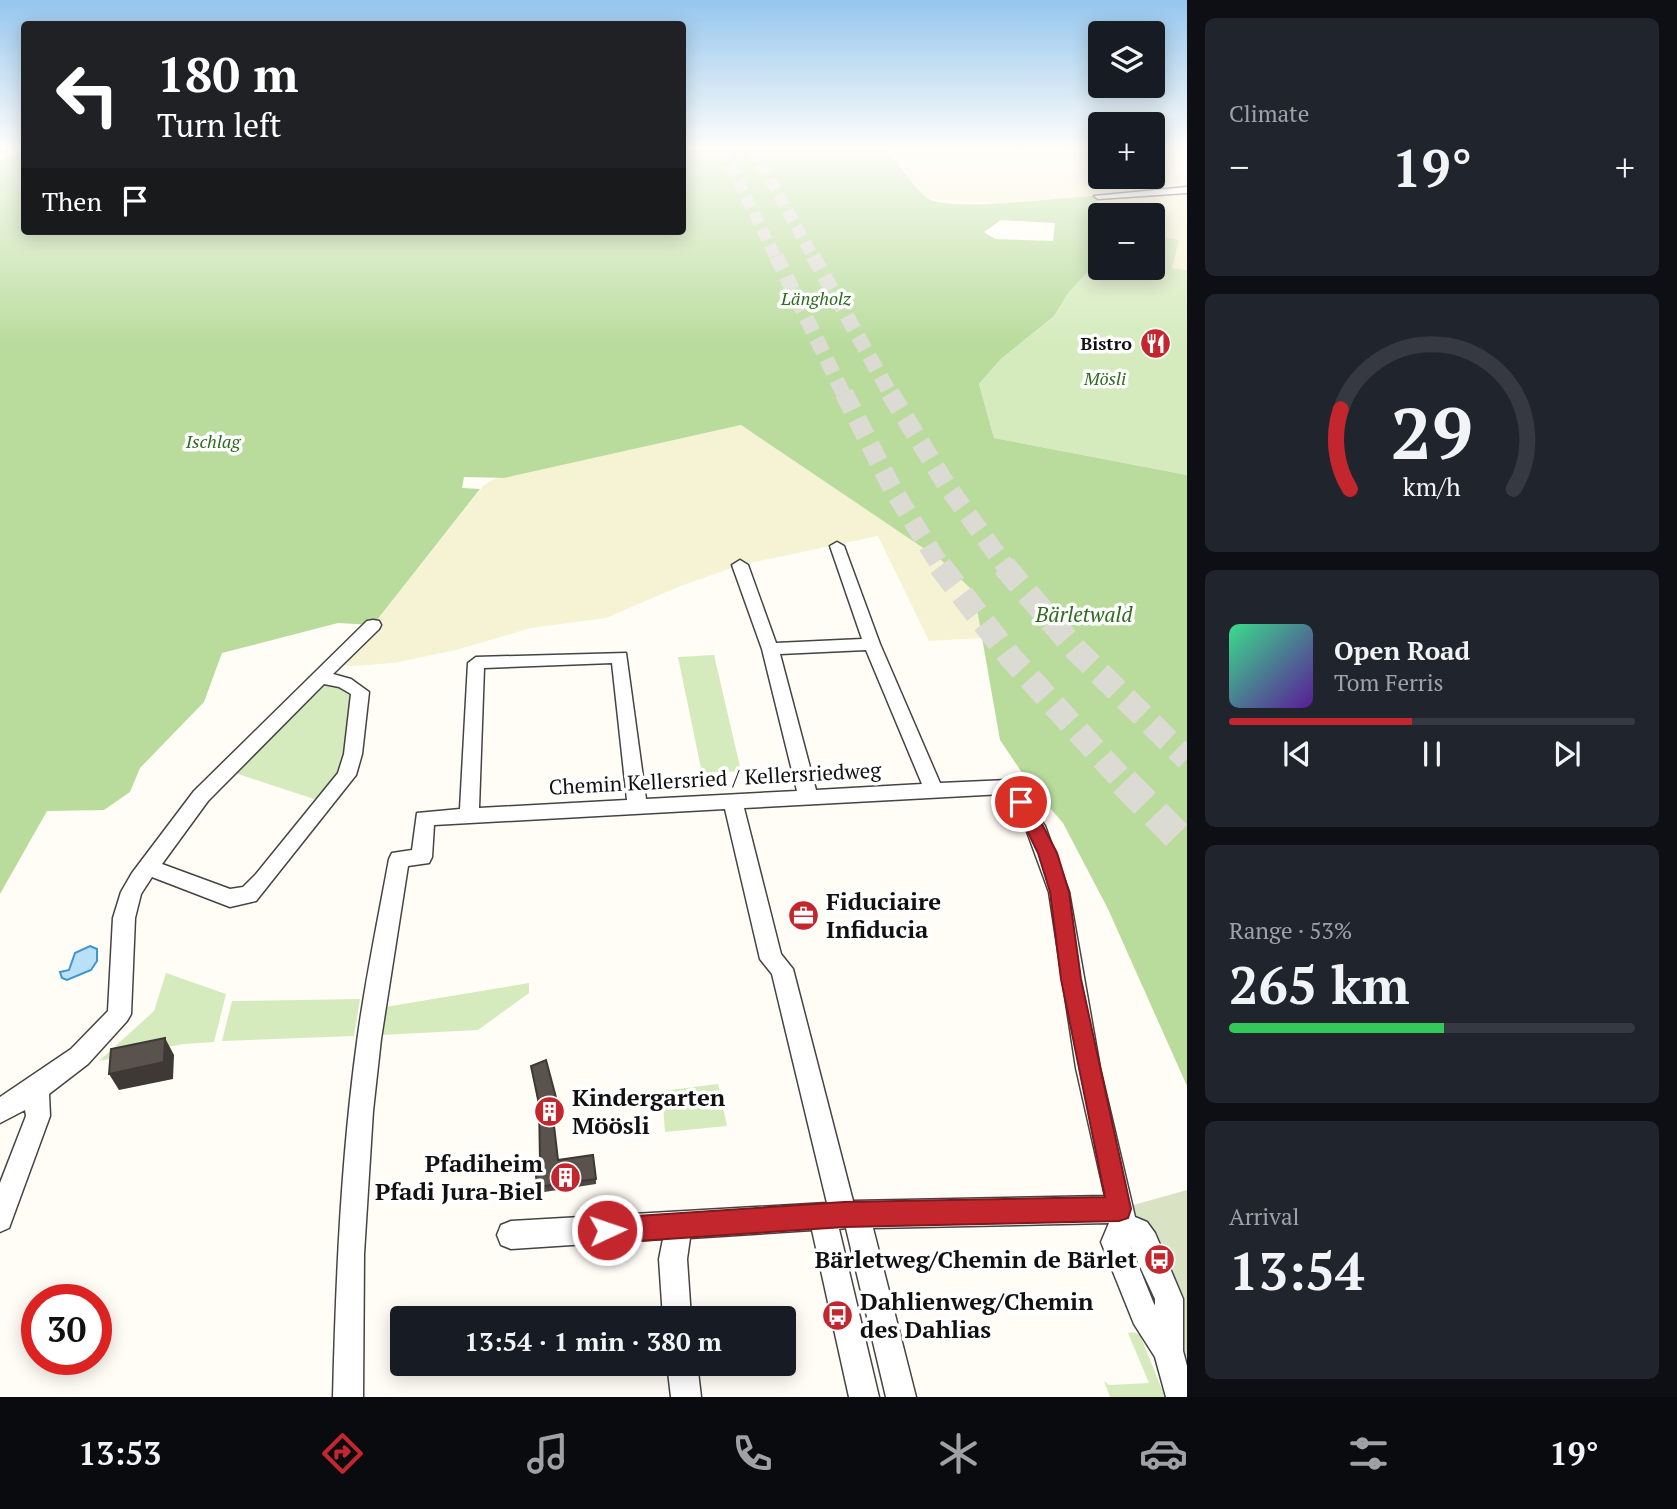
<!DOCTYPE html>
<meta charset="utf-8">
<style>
body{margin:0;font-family:"PT Serif",serif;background:#20242c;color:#f1f3f6;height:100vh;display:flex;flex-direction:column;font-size:26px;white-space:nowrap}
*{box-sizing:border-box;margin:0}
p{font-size:23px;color:#9ea1a6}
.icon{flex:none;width:38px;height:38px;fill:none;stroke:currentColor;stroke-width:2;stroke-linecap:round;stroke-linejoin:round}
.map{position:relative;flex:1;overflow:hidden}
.side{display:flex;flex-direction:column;gap:18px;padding:18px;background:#0d0f14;width:490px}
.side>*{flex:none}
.top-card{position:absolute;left:21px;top:21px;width:665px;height:214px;border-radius:7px;box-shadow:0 4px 18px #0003;background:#202124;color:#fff;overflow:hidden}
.fabs{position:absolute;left:1088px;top:21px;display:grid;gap:14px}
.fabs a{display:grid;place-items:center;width:77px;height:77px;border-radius:7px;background:#171b24;box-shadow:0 4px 18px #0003;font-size:35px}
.speed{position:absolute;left:21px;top:1284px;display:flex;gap:14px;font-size:35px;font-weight:700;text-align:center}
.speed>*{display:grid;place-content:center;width:91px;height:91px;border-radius:50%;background:#171b24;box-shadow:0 4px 18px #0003;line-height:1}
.speed .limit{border:10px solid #d22;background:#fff;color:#111}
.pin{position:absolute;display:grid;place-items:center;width:60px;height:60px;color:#fff;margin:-30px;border:4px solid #fff;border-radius:50%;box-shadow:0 2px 7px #0007}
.me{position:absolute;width:77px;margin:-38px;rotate:87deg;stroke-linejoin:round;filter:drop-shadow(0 0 5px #0008)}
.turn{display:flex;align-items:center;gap:24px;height:147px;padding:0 21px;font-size:32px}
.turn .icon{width:91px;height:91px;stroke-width:2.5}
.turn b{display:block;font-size:49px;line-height:60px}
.then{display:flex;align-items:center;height:66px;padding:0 21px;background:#0003;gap:14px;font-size:26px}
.big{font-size:52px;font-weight:600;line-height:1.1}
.side .tile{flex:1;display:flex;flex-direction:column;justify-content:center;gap:10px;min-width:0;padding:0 24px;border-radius:10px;background:#20242c}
.side .dial{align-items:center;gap:0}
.dial svg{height:182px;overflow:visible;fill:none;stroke:#363941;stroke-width:7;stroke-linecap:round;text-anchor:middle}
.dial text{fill:#f1f3f6;stroke:none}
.song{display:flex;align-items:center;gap:21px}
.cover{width:84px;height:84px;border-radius:10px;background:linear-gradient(135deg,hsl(150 70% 55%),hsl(270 70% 35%))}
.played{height:7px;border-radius:4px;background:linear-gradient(90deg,#c4262e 45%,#363941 45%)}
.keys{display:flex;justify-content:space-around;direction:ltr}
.heat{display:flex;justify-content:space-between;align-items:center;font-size:38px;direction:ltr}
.charge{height:10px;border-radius:5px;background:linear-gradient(90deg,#34c759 53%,#363941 0)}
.trip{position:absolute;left:390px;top:1306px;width:406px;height:70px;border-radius:7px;background:#171b24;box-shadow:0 4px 18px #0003;font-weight:600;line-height:70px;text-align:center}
.dock{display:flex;height:112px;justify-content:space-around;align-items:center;background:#090b0e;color:#9ea1a6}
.dock .icon{width:49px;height:49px}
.dock .current{color:#c4262e}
.dock b{font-size:32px;color:#f1f3f6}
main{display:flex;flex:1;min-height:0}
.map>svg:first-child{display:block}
.farmland{fill:#f6f3d4}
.green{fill:#d5ebbd}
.forest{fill:#b9dc9c;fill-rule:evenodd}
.cemetery{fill:#d9e3c4}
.water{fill:#b9e0f7;stroke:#3f96cf;stroke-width:2}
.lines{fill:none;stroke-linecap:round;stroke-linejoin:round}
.highway-tunnel-far4{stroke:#dbdad3;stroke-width:12;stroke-dasharray:12 6;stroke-linecap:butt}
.highway-tunnel-far3{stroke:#dbdad3;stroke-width:15;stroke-dasharray:15 8;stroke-linecap:butt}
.highway-tunnel-far2{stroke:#dbdad3;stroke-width:19;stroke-dasharray:19 10;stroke-linecap:butt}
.highway-tunnel-far1{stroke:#dbdad3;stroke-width:24;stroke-dasharray:24 12;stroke-linecap:butt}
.highway-tunnel{stroke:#dbdad3;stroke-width:30;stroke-dasharray:30 15;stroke-linecap:butt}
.minor-casing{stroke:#444;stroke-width:3}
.minor{fill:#fff;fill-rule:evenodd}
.wall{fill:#4d4742}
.shaded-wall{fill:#3f3936}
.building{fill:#5a524d;stroke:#3f3936;stroke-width:2}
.route{fill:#c4262e;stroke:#7f191e;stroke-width:2}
.labels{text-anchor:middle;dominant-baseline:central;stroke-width:7;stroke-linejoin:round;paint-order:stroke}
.far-park-label{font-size:18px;font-style:italic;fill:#2f6b1f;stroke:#fff}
.far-poi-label{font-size:18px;font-weight:bold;fill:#111;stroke:#fff;text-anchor:end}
.park-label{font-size:21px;font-style:italic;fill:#2f6b1f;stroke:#fff}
.street-label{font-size:21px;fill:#111;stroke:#fff}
.near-poi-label{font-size:24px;font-weight:bold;fill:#111;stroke:#fff;text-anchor:start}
</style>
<main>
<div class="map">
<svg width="1187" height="1397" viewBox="0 0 1187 1397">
<rect width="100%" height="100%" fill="#fffdf5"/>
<path class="farmland" d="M883,148h218v29h52v-29h34v122l-15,-2 7,-28 -26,-5v-20h-52v11l-7,-1 4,-29 -96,8 -75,-5z
M741,425l200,135 33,32 9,46 -54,3 -51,-105 -138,29 -62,22 -72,31 -75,10 -75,22 -62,13 -41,3 -20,-2 40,-39 111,-140 11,-6z"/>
<path class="green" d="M1153,235l26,5 -7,28 15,2v205l-193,-37 -15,-54 22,-25 53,-43 15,-24 29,-31 3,-10v17h52z
M714,655l27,116 -39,2 -24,-116z
M322,683l23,5 9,7 -8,65 -26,41 -91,-30z
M166,973l60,21 -12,48 -31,2 -84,17 55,-50z
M529,983v10l-51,37 -97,5 4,-28z
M360,999l-6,37 -132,5 10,-40z
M718,1084l9,42 -62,6 -3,-41z
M1134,1332l6,3 25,62h-55l-6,-16 5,4 40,-2 -21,-50z"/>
<path class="forest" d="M683,148h200c15,15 28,36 43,49 18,17 142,-1 172,-1l-4,28 7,23 -3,14 -29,31 -15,24 -53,43 -22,25 15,54 193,37v611l-79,-177 -45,-86 -32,-37 -31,-46 -26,-148 -33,-32 -200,-135 -237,53 -40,-1 -2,11 18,1 -107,136 -35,-2 -116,30 -18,49 -64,66 -10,24 -26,18 -57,1 -47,83v-734l24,-9v80h658zM1001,220l54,3 -2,18 -58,-2 -11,-7z"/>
<path class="cemetery" d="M1187,1190v207l-18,-74 -50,-114z"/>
<path class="water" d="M90,946l7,3v12l-6,9 -24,10 -5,-2 -2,-6 9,-2 6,-17z"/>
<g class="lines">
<path class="highway-tunnel-far4" d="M722,148l54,110
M752,148l62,110"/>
<path class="highway-tunnel-far3" d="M776,256l68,139
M813,256l78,139"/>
<path class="highway-tunnel-far2" d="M844,393l48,95 49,79
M890,393l57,93 59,81"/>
<path class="highway-tunnel-far1" d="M940,566l71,92 115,126
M1004,566l73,85 110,108"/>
<path class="highway-tunnel" d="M1124,782l63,64"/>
<defs>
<path id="minor" d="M0,148h6l-6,3z
M1187,187v6l-89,6 -4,-3z
M837,542l7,4 36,98 60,139 68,-3 7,2 30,44 24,66 31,176 35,149 12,5 8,11 28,66v52l4,15v31h-21l-11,-40 -21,-33 -33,-82 8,-19 -236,5 43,169h-30l-40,-169 -7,1 40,168h-30l-37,-167 -122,8 -3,21 4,59h-28l-4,-59 4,-20 -152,10 -10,-4 -4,-10 4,-10 10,-4 316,-18 -55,-229 -12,-15 -35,-150 -291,16 -2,32 -3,6 -21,3 -27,173 -8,72 -9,143 -1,143h-30c3,-119 8,-237 24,-355 8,-61 21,-122 32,-183l3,-6 20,-3 5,-37 43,-4 8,-146 8,-6 150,-4 20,146 151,-8 -35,-142 -30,-84 8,-5 8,5 28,78 86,-4 -32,-93zM866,650l56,134 -106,6 -36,-136zM612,663l15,137 -148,8 5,-140zM1003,794l23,35 23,63 27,176 29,128 -252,5 -60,-232 -12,-15 -37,-146zM1130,1245l25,54v6l-1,-1z
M373,620l6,1 2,4 -2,4 -46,45 18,5 18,13 -7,62 -6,21 -100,126 -26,6 -78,-30 -11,17 -6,24 -4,96 -4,7 -39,43 -39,30 1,22 -41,112 -9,4v-49l26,-67 -1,-6 -25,13v-26l71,-48 37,-38 5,-93 8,-26 11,-19 62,-82 173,-170zM324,684l15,3 12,7 -7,60 -6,19 -82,101 -13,13 -13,2 -68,-25 46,-63z
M667,1363h30l4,34h-30z"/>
</defs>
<use href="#minor" class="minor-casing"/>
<use href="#minor" class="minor"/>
</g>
<path class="wall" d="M531,1066l27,46 -5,2 5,46 38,19v5l-58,9 -3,-30 5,-1 -1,-54z"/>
<path class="shaded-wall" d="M165,1038l9,17 -1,24 -54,11 -10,-16z
M558,1105v7l-6,2v-6z"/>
<path class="building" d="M165,1038l-1,24 -55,12 2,-25z
M546,1060l12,45 -6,3 6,52 35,-5 3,24 -59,8 -2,-24 5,-1 -1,-58 -8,-38z"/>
<linearGradient id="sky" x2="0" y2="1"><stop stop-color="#95c6ee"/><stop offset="0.43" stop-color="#fffefa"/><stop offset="1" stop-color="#fffefa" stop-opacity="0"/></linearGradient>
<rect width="1187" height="344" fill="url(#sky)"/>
<path class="route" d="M1021,795l7,2 29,56 12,39 12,87 50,230 -3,9 -9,3 -275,6 -237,16 -9,-4 -3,-9 3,-8 9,-4 237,-16 261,-5 -44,-218 -11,-87 -12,-39 -25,-51z"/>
<defs>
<symbol id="restaurant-disc" viewBox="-11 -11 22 22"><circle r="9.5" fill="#c4262e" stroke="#fff"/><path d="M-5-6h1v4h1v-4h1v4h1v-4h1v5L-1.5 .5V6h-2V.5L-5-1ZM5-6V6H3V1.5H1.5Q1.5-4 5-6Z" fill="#fff"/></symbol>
<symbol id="office-disc" viewBox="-11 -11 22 22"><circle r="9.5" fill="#c4262e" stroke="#fff"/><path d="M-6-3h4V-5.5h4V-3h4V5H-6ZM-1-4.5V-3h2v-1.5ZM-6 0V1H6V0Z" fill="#fff"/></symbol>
<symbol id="building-disc" viewBox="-11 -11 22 22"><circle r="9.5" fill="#c4262e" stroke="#fff"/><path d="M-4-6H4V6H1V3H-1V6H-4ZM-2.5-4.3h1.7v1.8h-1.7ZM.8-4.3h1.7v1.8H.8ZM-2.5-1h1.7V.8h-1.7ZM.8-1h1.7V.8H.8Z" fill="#fff"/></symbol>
<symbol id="bus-disc" viewBox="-11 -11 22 22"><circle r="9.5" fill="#c4262e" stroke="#fff"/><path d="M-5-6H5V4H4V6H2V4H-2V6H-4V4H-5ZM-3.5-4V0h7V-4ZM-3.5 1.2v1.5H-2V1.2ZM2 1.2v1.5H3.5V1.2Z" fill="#fff"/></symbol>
</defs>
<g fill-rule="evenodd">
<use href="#restaurant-disc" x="1138" y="326" width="35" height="35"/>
<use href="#office-disc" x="786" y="898" width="35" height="35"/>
<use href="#building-disc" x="532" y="1094" width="35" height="35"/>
<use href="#building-disc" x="548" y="1160" width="35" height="35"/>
<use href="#bus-disc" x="1142" y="1242" width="35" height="35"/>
<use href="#bus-disc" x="820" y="1298" width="35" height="35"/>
</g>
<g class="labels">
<g class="far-park-label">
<text x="816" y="298">Längholz</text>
<text x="1105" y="378">Mösli</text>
<text x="213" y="441">Ischlag</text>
</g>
<g class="far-poi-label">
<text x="1132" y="343">Bistro</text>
</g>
<g class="park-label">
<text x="1084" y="614">Bärletwald</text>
</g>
<g class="street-label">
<text transform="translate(715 778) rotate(-3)">Chemin Kellersried / Kellersriedweg</text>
</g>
<g class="near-poi-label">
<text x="826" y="901">Fiduciaire<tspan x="826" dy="28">Infiducia</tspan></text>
<text x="572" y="1097">Kindergarten<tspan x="572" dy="28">Möösli</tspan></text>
<text x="543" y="1163" text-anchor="end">Pfadiheim<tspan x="543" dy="28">Pfadi Jura-Biel</tspan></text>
<text x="1137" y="1259" text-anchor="end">Bärletweg/Chemin de Bärlet</text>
<text x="860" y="1301">Dahlienweg/Chemin<tspan x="860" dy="28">des Dahlias</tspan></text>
</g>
</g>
</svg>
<div class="fabs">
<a><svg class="icon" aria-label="layers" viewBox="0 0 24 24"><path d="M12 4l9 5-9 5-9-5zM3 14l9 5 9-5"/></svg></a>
<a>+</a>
<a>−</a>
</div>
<div class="speed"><div class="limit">30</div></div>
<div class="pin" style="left:1021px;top:802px;background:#d93025"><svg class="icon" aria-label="arrive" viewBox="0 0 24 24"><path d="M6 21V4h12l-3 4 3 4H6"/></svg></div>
<svg class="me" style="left:607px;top:1230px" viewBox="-20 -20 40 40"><circle r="17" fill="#c4262e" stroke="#fff" stroke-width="3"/><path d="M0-11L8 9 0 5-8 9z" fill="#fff"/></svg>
<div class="trip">13:54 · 1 min · 380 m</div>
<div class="top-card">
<div class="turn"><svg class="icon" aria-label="left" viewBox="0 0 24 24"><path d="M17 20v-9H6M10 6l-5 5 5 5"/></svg><div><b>180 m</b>Turn left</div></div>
<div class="then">Then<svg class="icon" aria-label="arrive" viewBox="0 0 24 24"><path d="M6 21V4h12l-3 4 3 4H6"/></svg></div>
</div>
</div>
<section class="side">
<div class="tile"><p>Climate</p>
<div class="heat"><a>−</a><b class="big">19°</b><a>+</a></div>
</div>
<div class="tile dial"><svg viewBox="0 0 100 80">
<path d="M14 69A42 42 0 1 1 86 69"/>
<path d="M14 69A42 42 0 0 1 10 34" stroke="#c4262e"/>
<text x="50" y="56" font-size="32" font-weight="700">29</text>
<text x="50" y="72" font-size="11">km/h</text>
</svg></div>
<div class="tile">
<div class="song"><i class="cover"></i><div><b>Open Road</b><p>Tom Ferris</p></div></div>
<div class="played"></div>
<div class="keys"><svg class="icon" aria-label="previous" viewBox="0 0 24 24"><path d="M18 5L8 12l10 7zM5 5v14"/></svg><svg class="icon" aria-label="pause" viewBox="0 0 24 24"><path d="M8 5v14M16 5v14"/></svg><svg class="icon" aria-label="next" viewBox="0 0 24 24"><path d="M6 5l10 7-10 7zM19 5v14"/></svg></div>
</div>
<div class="tile"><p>Range · 53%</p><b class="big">265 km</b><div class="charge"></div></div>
<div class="tile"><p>Arrival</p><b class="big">13:54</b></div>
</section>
</main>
<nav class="dock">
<b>13:53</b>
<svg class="icon current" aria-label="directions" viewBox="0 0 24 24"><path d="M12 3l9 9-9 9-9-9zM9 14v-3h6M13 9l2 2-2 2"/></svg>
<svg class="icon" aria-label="music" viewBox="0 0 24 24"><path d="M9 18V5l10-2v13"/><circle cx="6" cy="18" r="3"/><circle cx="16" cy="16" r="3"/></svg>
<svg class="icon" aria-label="phone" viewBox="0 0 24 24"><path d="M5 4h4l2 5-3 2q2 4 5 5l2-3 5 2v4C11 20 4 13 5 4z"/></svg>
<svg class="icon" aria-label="climate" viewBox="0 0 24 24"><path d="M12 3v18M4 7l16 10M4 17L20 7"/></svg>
<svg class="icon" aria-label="car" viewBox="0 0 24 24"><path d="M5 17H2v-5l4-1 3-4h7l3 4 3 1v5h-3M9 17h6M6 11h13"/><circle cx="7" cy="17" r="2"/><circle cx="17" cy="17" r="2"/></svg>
<svg class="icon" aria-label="filters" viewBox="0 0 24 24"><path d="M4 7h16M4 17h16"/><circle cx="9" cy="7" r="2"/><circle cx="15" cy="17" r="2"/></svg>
<b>19°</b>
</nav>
